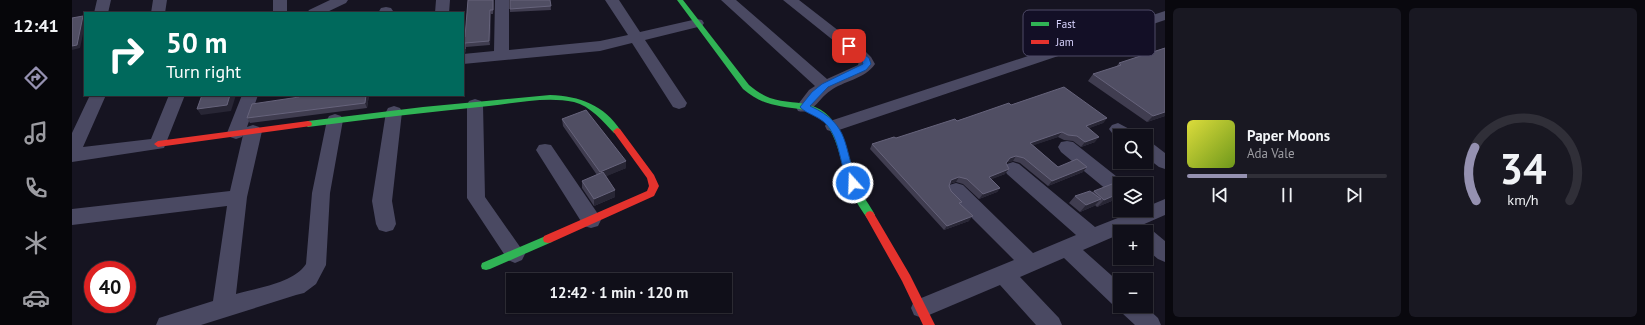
<!DOCTYPE html>
<meta charset="utf-8">
<style>
body{margin:0;font-family:"PT Sans",sans-serif;background:#191822;color:#f1f3f6;height:100vh;display:flex;flex-direction:column;font-size:15px;white-space:nowrap}
*{box-sizing:border-box;margin:0}
p{font-size:13px;color:#9c9ca2}
.icon{flex:none;width:22px;height:22px;fill:none;stroke:currentColor;stroke-width:2;stroke-linecap:round;stroke-linejoin:round}
.map{position:relative;flex:1;overflow:hidden}
.sheet{display:flex;flex-direction:column;gap:8px;padding:8px;background:#09080e;width:480px}
.sheet>*{flex:none}
.guide{position:absolute;left:12px;top:12px;width:380px;height:84px;border-radius:0px;box-shadow:0 1px 3px #0004,0 0 0 1px #302f38;background:#00695c;color:#fff;overflow:hidden}
.controls{position:absolute;left:1041px;top:129px;display:grid;gap:8px}
.controls a{display:grid;place-items:center;width:40px;height:40px;border-radius:0px;background:#100f19;box-shadow:0 1px 3px #0004,0 0 0 1px #302f38;font-size:20px}
.speed{position:absolute;left:12px;top:261px;display:flex;gap:8px;font-size:20px;font-weight:700;text-align:center}
.speed>*{display:grid;place-content:center;width:52px;height:52px;border-radius:50%;background:#100f19;box-shadow:0 1px 3px #0004,0 0 0 1px #302f38;line-height:1}
.speed .limit{border:6px solid #d22;background:#fff;color:#111}
.pin{position:absolute;display:grid;place-items:center;width:34px;height:34px;color:#fff;margin:-17px;border-radius:8px;box-shadow:0 2px 6px #0006}
.me{position:absolute;width:44px;margin:-22px;rotate:340deg;stroke-linejoin:round;filter:drop-shadow(0 0 3px #0008)}
.turn{display:flex;align-items:center;gap:14px;height:84px;padding:0 16px;font-size:18px}
.turn .icon{width:52px;height:52px;stroke-width:2.5}
.turn b{display:block;font-size:28px;line-height:34px}
.sheet .tile{flex:1;display:flex;flex-direction:column;justify-content:center;gap:6px;min-width:0;padding:0 14px;border-radius:6px;background:#191822}
.sheet .dial{align-items:center;gap:0}
.dial svg{height:104px;overflow:visible;fill:none;stroke:#302f38;stroke-width:7;stroke-linecap:round;text-anchor:middle}
.dial text{fill:#f1f3f6;stroke:none}
.song{display:flex;align-items:center;gap:12px}
.cover{width:48px;height:48px;border-radius:6px;background:linear-gradient(135deg,hsl(60 70% 55%),hsl(80 70% 35%))}
.played{height:4px;border-radius:2px;background:linear-gradient(90deg,#9591b1 30%,#302f38 30%)}
.keys{display:flex;justify-content:space-around;direction:ltr}
.sheet .tiles{flex:1;display:grid;gap:8px;grid-template-columns:repeat(2,1fr)}
.trip{position:absolute;left:434px;top:273px;width:226px;height:40px;border-radius:0px;background:#100f19;box-shadow:0 1px 3px #0004,0 0 0 1px #302f38;font-weight:600;line-height:40px;text-align:center}
main{display:flex;flex:1;min-height:0}
.menu{display:flex;flex-direction:column;width:72px;justify-content:space-around;align-items:center;background:#06060a;color:#9c9ca2}
.menu .icon{width:28px;height:28px}
.menu .active{color:#9591b1}
.menu b{font-size:18px;color:#f1f3f6}
.map>svg:first-child{display:block}
.lines{fill:none;stroke-linecap:round;stroke-linejoin:round}
.street{fill:#4a4962;fill-rule:evenodd}
.fast{fill:#30b455;fill-rule:evenodd}
.jam{fill:#e5322d;fill-rule:evenodd}
.wall{fill:#403d50}
.shaded-wall{fill:#282635}
.building{fill:#504e63;stroke:#66637b}
.route{fill:#1a73e8;stroke:#114b97}
.key{fill:#130f26;stroke:#4e4a67;stroke-width:1}
.key-label{font-size:11px;fill:#d9d4ff}
</style>
<main>
<nav class="menu">
<b>12:41</b>
<svg class="icon active" aria-label="directions" viewBox="0 0 24 24"><path d="M12 3l9 9-9 9-9-9zM9 14v-3h6M13 9l2 2-2 2"/></svg>
<svg class="icon" aria-label="music" viewBox="0 0 24 24"><path d="M9 18V5l10-2v13"/><circle cx="6" cy="18" r="3"/><circle cx="16" cy="16" r="3"/></svg>
<svg class="icon" aria-label="phone" viewBox="0 0 24 24"><path d="M5 4h4l2 5-3 2q2 4 5 5l2-3 5 2v4C11 20 4 13 5 4z"/></svg>
<svg class="icon" aria-label="climate" viewBox="0 0 24 24"><path d="M12 3v18M4 7l16 10M4 17L20 7"/></svg>
<svg class="icon" aria-label="car" viewBox="0 0 24 24"><path d="M5 17H2v-5l4-1 3-4h7l3 4 3 1v5h-3M9 17h6M6 11h13"/><circle cx="7" cy="17" r="2"/><circle cx="17" cy="17" r="2"/></svg>
</nav>
<div class="map">
<svg width="1093" height="325" viewBox="0 0 1093 325">
<rect width="100%" height="100%" fill="#161421"/>
<g class="lines">
<path class="street" d="M25,0h14l-3,13h-14z
M81,0h14l-2,13h-14z
M201,0h14v13h-14z
M258,0h18l-2,3 -21,10h-18l2,-3z
M364,0h14l-1,13h-14z
M423,0h14v50l91,-9 28,-6 -23,-35h14l21,32 57,-13 5,1 2,3 -2,3 -57,14 42,63 -2,4 -6,2 -6,-2 -41,-64 -32,8 -137,13v-10l31,-3z
M649,0h15l91,79 31,-14 1,-4 -76,-61h16l67,52 5,5 4,7c-10,15 -32,17 -45,27 -11,7 -17,24 -32,20l-2,-4 13,-17 6,-4z
M314,7l5,1 2,3 -1,2h-14l3,-5z
M1093,11v9l-326,110 -6,2 -6,-2 -2,-4 2,-4z
M18,95h16l-23,52 68,-8 18,-44h16l-21,53 -92,14v-29z
M170,95h16l-11,32 6,-2 6,2 3,4 -15,66 -11,97c21,-6 58,-11 70,-30l6,-71 15,-73 2,-4 6,-2 6,2 2,4 -13,73 -4,72 -10,19 -12,9 -8,2 -95,30h-45l3,-7 54,-17 14,-95 -155,19v-16l158,-18 13,-56 -1,2 -6,2 -6,-2 -3,-4z
M403,99l6,2 2,4 2,92 40,57 -3,6 -7,3 -7,-3 -41,-62v-93l2,-4z
M322,106l6,2 2,4 -10,89 4,23 -3,6 -7,2 -7,-2 -3,-6 -4,-23 14,-89 2,-4z
M1046,123l17,9 3,4h-18v2l-8,-5 -3,-4 3,-4z
M995,141l6,1 53,42h-6v13l-7,-2 -52,-43 -3,-5 3,-5z
M1074,142l6,1 13,10v16l-6,-2 -13,-10z
M473,144l6,1 47,69 3,6 -3,6 -7,2 -7,-2 -48,-76 3,-5z
M941,162l6,2 76,63 43,-17h8v-3l19,-8v16l-39,17h-6v2l-37,16 37,33v23h25l13,12 3,7h-26l-13,-12 -3,-7 -7,-2 -48,-46 -44,19 39,41 3,7h-26l-36,-40 -78,33 -8,-3 -3,-7 3,-7 100,-41 -65,-65 -2,-5 2,-5 7,-2 7,2 70,68 43,-18 -69,-61 -3,-5 3,-5z
M1074,229l7,2 12,10v21l-7,-3 -12,-10v-17h-8z"/>
<path class="fast" d="M605,0h6l66,85c6,5 13,10 21,13 14,5 30,3 45,9 30,12 32,52 43,79 4,10 12,19 17,29l-2,3 -3,1 -3,-1c-8,-11 -15,-23 -19,-35 -8,-21 -10,-51 -29,-66 -13,-10 -29,-8 -44,-12 -12,-2 -22,-8 -32,-16z
M478,95c30,1 54,10 71,36l-4,3 -3,-1c-11,-12 -24,-27 -40,-31 -27,-6 -58,1 -85,4 -60,6 -121,13 -181,21l-4,-3 4,-3 115,-14z
M476,235l4,1 1,3 -1,3 -62,27 -4,1 -4,-1 -1,-3 1,-3z"/>
<path class="jam" d="M236,121l3,1 1,2 -1,2 -153,21 -4,-3 4,-3z
M545,128l3,1 34,46 5,11 -5,10 -102,46 -4,1 -4,-1 -1,-3 1,-3 103,-45 2,-5 -2,-8 -34,-47z
M798,211l3,1 37,63 25,50h-12l-21,-44 -37,-66 2,-3z"/>
</g>
<path class="wall" d="M396,0h26l-1,14h-2l-1,31 -24,2v5l-3,1 2,-16z
M478,0l1,10 -41,2v-3z
M1093,48v68l-18,6 -59,-41 5,-7 23,-7 3,-4z
M113,95h15l-14,2z
M228,95h69l-2,13 -117,15 -3,-5 52,-21z
M939,105l96,13 -4,5 -14,5 6,14 -14,5 -8,-6 -9,-1 -6,-3 -25,8 25,22 25,5 -35,14 -28,-23 -7,-2 -6,1 -1,1 -1,11 -14,5 9,9 -3,4 -18,7 -16,-15 -7,-2 -7,2v2l2,5 18,30 -25,9 -74,-81 2,-5 24,-6z
M490,119l64,42v7l-20,8 9,14v7l-21,9 -12,-18v-7l15,-6 -34,-49z
M1047,189l1,1v7l-1,1 -22,9 -2,-2 -1,1 -14,6 -11,-9 6,-7 17,-4 2,-1z"/>
<path class="shaded-wall" d="M421,0h1l-1,14z
M418,10l1,4 -1,31 -1,-4z
M11,16l2,2v7l-5,23 -8,2v-4z
M393,43l1,4v5l-3,1v-4z
M158,95h6l-5,16 -30,4 -4,-6z
M294,95h3l-2,13 -2,-5z
M1093,112v4l-18,6 6,-6z
M1035,118l-4,5 -21,8 4,-5z
M990,132l-4,5 -32,11 4,-5z
M1027,137l-4,5 -14,5 4,-5z
M944,156l-3,5 -6,2 3,-5z
M554,161v7l-26,11v-7z
M1015,167l-4,5 -35,14 4,-5z
M937,169l-4,5 -20,8 4,-5z
M887,177l-3,5 -8,2 3,-4z
M928,188l-3,4 -18,7 4,-5z
M543,190v7l-21,9v-7z
M1048,193v4l-1,1 -22,9 7,-7z
M1029,199l-7,7 -14,6 6,-7z
M901,216l-4,5 -25,9 3,-4z"/>
<path class="building" d="M396,0h25v10h-3l-1,31 -24,2v6h-2v-12h2z
M438,0h40l1,6 -41,3z
M11,16l-6,29 -5,1v-28z
M1093,48v64l-12,4 -60,-42 28,-9 -2,-2z
M992,87l43,31 -21,8 13,11 -14,5 -8,-6 -9,-1 -6,-3 -32,11 28,24 19,-8 10,8 -35,14 -28,-23 -8,-2 -6,2 -4,5 3,6 -20,8 11,11 -17,6 -16,-15 -8,-2 -8,3 -2,6 2,5 11,11 -3,1 14,13 -26,10 -75,-82 22,-7 2,1 59,-19 2,2 52,-18 2,2z
M130,95h28l-3,10 -30,4z
M228,95h66l-1,8 -118,15 5,-14 47,-7z
M514,110l40,51 -26,11 -38,-53z
M531,172l12,18 -21,9 -12,-18z
M1040,184l8,6v3l-16,7 -10,-9z
M1018,191l11,8 -15,6 -11,-9z"/>
<path class="route" d="M777,43l20,15 2,6 -5,6 -38,17 -18,19c42,19 32,41 48,77l-5,4 -3,-1c-10,-18 -9,-40 -20,-57 -8,-13 -23,-14 -30,-22l12,-15 10,-8 41,-20 -1,-3 -16,-14 -1,-1z"/>
<rect x="951" y="10" width="132" height="46" rx="6" class="key"/>
<rect x="959" y="22" width="18" height="4" fill="#30b455"/>
<rect x="959" y="40" width="18" height="4" fill="#e5322d"/>
<g class="key-label">
<text x="984" y="28">Fast</text>
<text x="984" y="46">Jam</text>
</g>
</svg>
<div class="controls">
<a><svg class="icon" aria-label="search" viewBox="0 0 24 24"><circle cx="10" cy="10" r="6"/><path d="M15 15l6 6"/></svg></a>
<a><svg class="icon" aria-label="layers" viewBox="0 0 24 24"><path d="M12 4l9 5-9 5-9-5zM3 14l9 5 9-5"/></svg></a>
<a>+</a>
<a>−</a>
</div>
<div class="speed"><div class="limit">40</div></div>
<div class="pin" style="left:777px;top:46px;background:#d93025"><svg class="icon" aria-label="arrive" viewBox="0 0 24 24"><path d="M6 21V4h12l-3 4 3 4H6"/></svg></div>
<svg class="me" style="left:781px;top:183px" viewBox="-20 -20 40 40"><circle r="17" fill="#1a73e8" stroke="#fff" stroke-width="3"/><path d="M0-11L8 9 0 5-8 9z" fill="#fff"/></svg>
<div class="trip">12:42 · 1 min · 120 m</div>
<div class="guide">
<div class="turn"><svg class="icon" aria-label="right" viewBox="0 0 24 24"><path d="M7 20v-9h11M14 6l5 5-5 5"/></svg><div><b>50 m</b>Turn right</div></div>
</div>
</div>
<section class="sheet">
<div class="tiles">
<div class="tile">
<div class="song"><i class="cover"></i><div><b>Paper Moons</b><p>Ada Vale</p></div></div>
<div class="played"></div>
<div class="keys"><svg class="icon" aria-label="previous" viewBox="0 0 24 24"><path d="M18 5L8 12l10 7zM5 5v14"/></svg><svg class="icon" aria-label="pause" viewBox="0 0 24 24"><path d="M8 5v14M16 5v14"/></svg><svg class="icon" aria-label="next" viewBox="0 0 24 24"><path d="M6 5l10 7-10 7zM19 5v14"/></svg></div>
</div>
<div class="tile dial"><svg viewBox="0 0 100 80">
<path d="M14 69A42 42 0 1 1 86 69"/>
<path d="M14 69A42 42 0 0 1 13 28" stroke="#9591b1"/>
<text x="50" y="56" font-size="32" font-weight="700">34</text>
<text x="50" y="72" font-size="11">km/h</text>
</svg></div>
</div>
</section>
</main>
